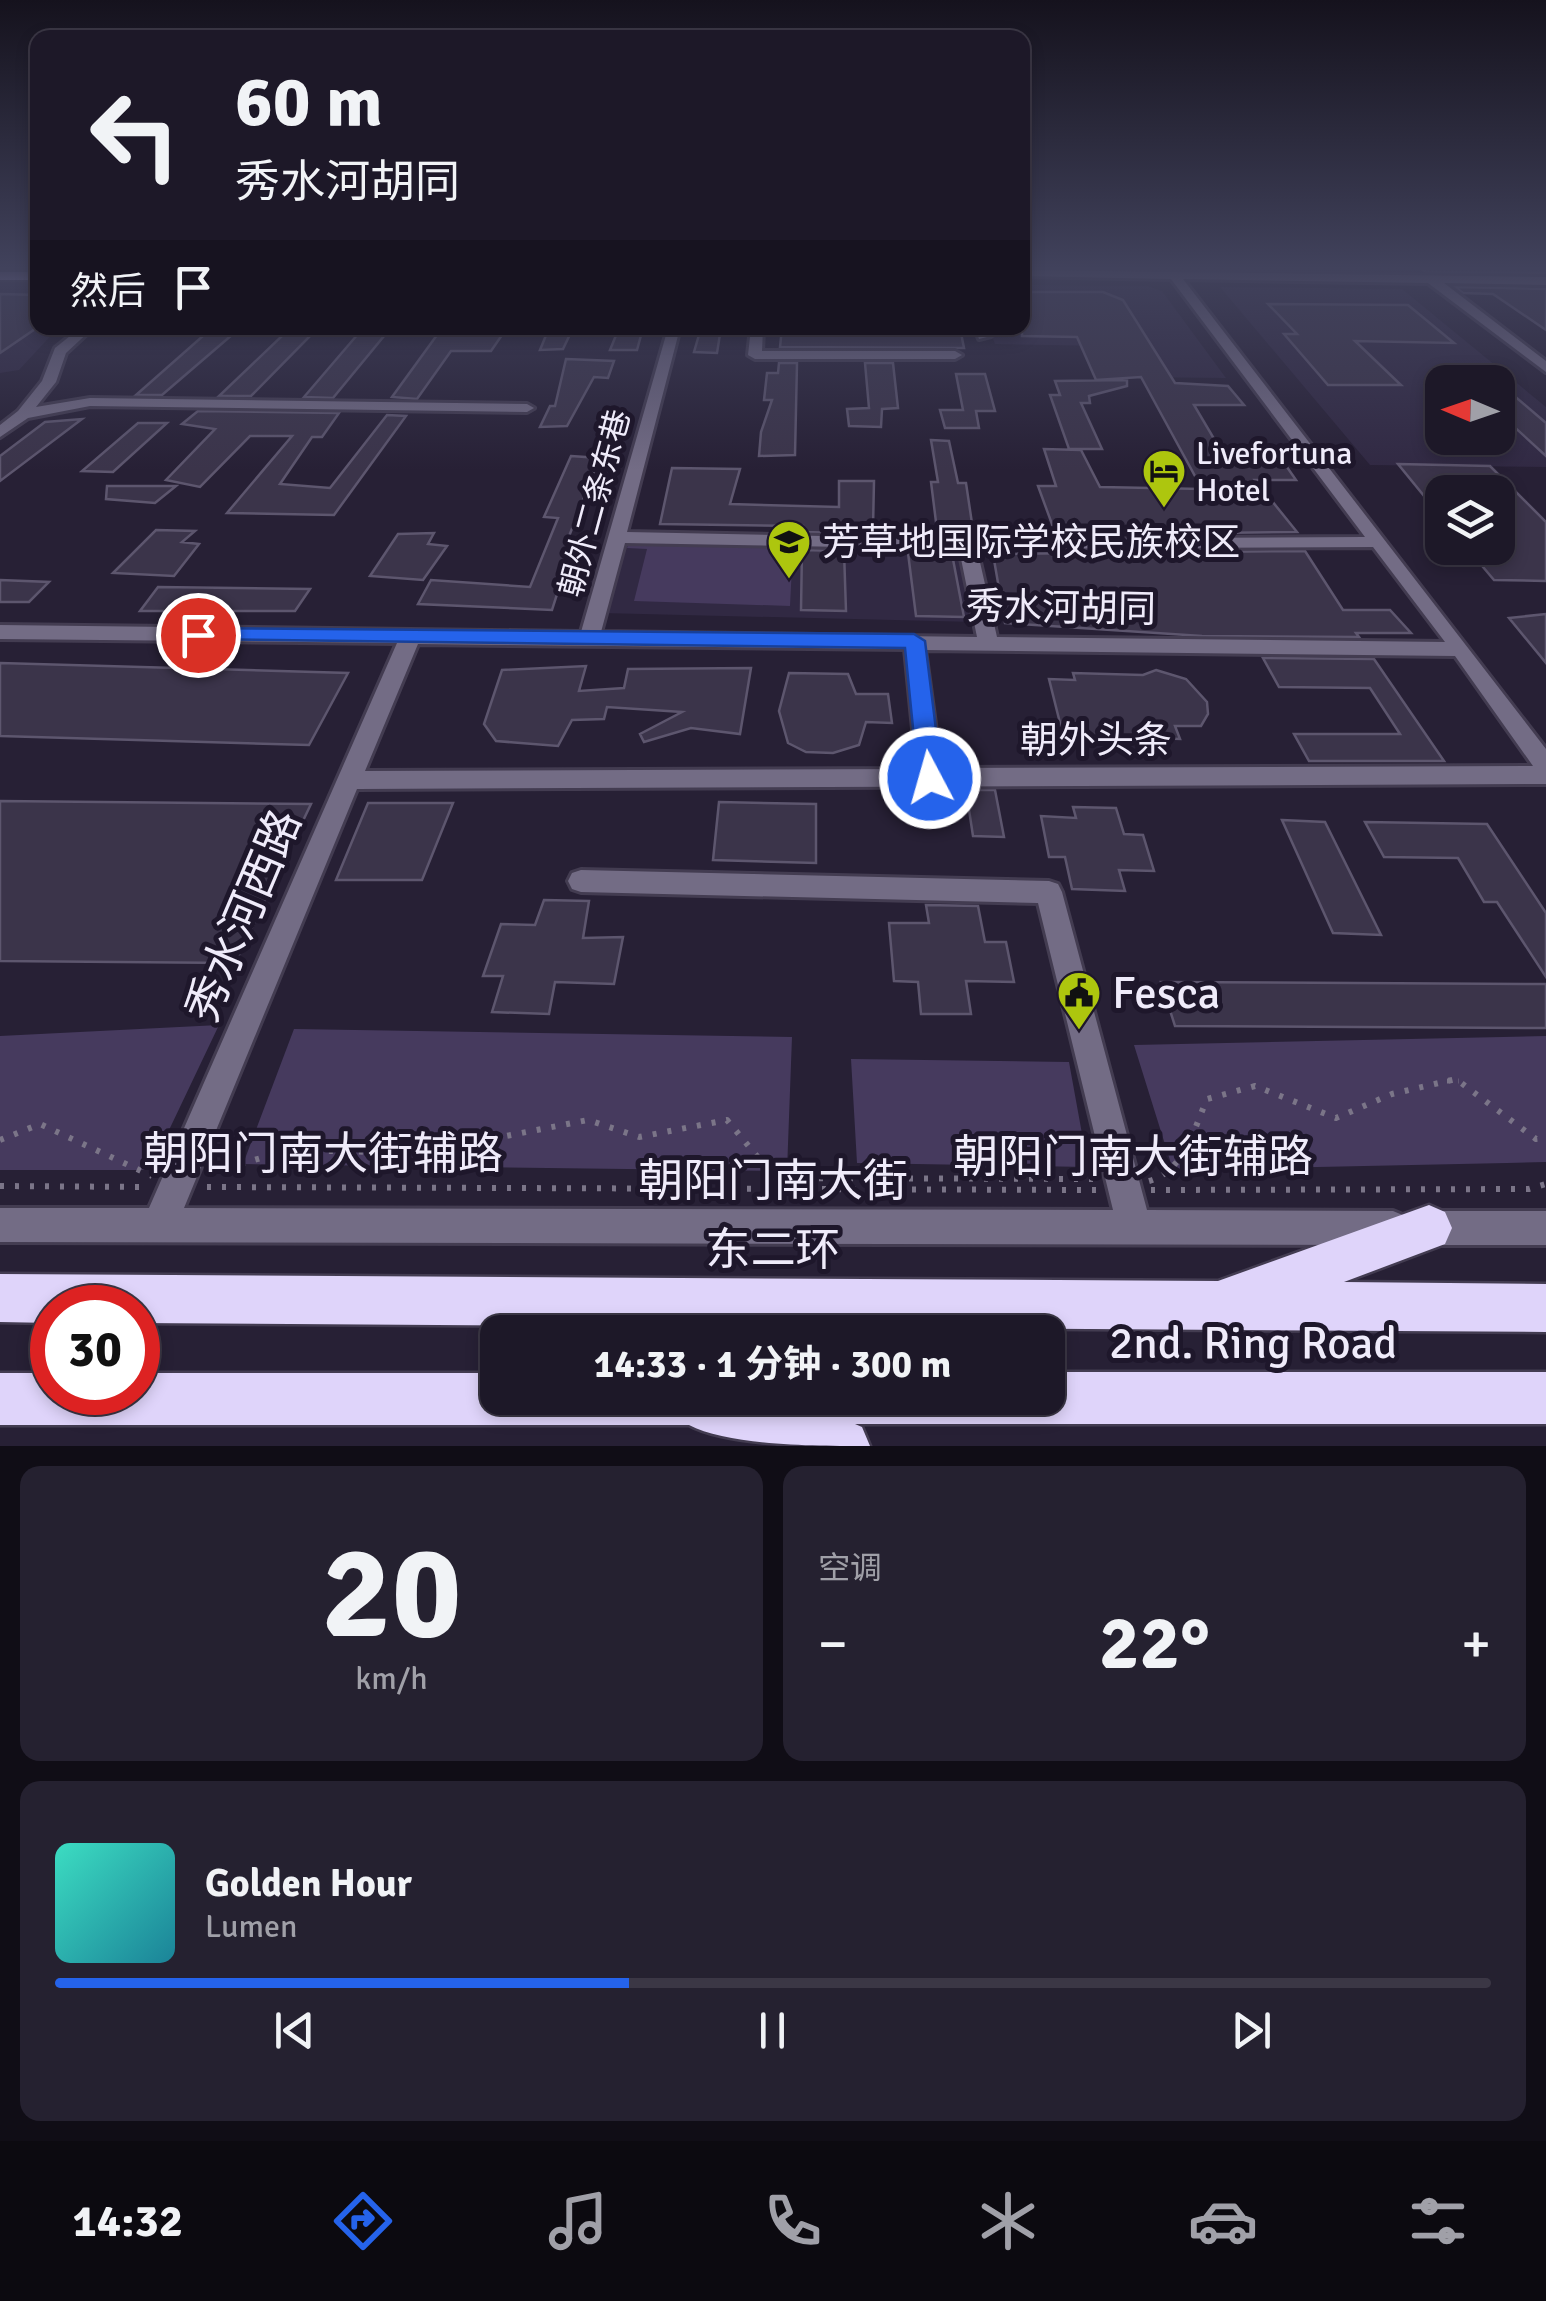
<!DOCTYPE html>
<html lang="zh">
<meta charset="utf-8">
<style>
body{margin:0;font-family:Signika,"Noto Sans SC",sans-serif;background:#252130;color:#f1f3f6;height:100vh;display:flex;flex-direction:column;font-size:38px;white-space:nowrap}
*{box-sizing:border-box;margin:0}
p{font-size:32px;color:#a0a0a8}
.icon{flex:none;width:55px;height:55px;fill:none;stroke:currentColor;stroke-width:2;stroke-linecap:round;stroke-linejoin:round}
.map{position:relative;height:1446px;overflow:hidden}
.panel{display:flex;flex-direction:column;gap:20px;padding:20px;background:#100d16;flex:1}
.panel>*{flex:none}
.hud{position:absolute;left:30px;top:30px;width:1000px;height:305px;border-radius:20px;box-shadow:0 5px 15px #0003,0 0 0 2px #3b3745;background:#1d1828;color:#f1f3f6;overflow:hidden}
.needle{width:65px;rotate:272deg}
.tools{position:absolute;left:1425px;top:365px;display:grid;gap:20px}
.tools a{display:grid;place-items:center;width:90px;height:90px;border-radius:20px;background:#1d1828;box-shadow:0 5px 15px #0003,0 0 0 2px #3b3745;font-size:50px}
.speed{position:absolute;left:30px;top:1285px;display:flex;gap:20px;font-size:50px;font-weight:700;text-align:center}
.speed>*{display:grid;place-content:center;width:130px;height:130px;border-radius:50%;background:#1d1828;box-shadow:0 5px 15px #0003,0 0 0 2px #3b3745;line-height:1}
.speed .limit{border:15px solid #d22;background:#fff;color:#111}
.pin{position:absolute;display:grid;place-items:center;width:85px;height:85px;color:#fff;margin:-42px;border:5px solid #fff;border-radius:50%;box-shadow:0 2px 10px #0007}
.me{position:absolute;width:110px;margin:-55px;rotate:354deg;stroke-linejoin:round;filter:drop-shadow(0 0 8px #0008)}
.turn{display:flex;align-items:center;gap:35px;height:210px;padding:0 40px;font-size:45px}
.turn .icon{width:130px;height:130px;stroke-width:2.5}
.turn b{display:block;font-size:70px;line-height:85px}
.then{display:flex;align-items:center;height:95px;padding:0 40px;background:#0003;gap:20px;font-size:38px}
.big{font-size:75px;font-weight:700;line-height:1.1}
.panel .card{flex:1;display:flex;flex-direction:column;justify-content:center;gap:15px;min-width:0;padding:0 35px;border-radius:20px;background:#252130}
.panel .dial{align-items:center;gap:0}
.dial b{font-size:130px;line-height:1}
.song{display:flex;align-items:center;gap:30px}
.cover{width:120px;height:120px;border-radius:15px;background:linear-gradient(135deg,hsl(170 70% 55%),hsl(190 70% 35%))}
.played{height:10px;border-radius:5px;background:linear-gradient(90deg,#2563eb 40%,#3b3745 40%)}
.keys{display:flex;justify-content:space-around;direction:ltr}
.heat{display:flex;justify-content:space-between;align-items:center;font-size:55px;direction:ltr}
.panel .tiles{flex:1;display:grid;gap:20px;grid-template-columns:1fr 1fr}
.card:last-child{grid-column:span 2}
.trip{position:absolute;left:480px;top:1315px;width:585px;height:100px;border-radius:20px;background:#1d1828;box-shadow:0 5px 15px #0003,0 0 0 2px #3b3745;font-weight:700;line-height:100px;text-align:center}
.tab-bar{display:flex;height:160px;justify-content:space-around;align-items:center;background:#0c0a10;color:#a0a0a8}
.tab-bar .icon{width:70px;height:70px}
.tab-bar .active{color:#2563eb}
.tab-bar b{font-size:45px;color:#f1f3f6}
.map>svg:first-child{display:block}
.built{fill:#312943;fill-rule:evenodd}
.green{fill:#463a5e}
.building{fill:#3b344a;stroke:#5d566e;stroke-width:2.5}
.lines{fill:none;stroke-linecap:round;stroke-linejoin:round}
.minor-casing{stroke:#433c51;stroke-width:6}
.major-casing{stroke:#433c51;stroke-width:5}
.highway-casing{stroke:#433c51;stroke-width:5}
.path-far1{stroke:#7b7588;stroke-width:5;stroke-dasharray:2.5 9;stroke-linecap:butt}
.path{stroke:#7b7588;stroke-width:6;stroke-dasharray:4 11;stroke-linecap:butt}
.minor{fill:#736c85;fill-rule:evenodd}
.major{fill:#c2b3e7;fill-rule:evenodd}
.highway{fill:#dfd4fa;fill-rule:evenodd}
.route{fill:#2563eb;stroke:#184099;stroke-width:2.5}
.labels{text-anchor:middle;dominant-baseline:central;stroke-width:10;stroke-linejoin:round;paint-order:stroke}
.far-poi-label{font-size:32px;fill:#efebfa;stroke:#1e172b;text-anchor:start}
.far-street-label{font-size:32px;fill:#efebfa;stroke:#1e172b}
.poi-label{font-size:38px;fill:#efebfa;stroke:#1e172b;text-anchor:start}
.street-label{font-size:38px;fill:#efebfa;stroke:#1e172b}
.near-street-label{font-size:45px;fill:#efebfa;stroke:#1e172b}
.near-poi-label{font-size:45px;fill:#efebfa;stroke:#1e172b;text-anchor:start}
</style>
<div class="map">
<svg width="1546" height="1446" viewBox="0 0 1546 1446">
<rect width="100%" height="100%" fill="#272035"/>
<path class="built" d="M0,283h37l1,45h20l-39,42 -19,3z
M1023,285l124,1 15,5 64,87 -100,-1 -20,-31 -111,-2 -6,-16h33z
M1220,287l182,2 144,118v60l-176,-2zM1442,382h56v56h-56z
M621,538l340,9 14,75 -374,-9z"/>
<path class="green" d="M629,542l164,4 -3,60 -156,-5 13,-52 -20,-1z
M219,1025l-69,145h-150v-134z
M294,1029l498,8 -5,134 -544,-7z
M1546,1036v126l-39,1 -334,7 -39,-125z
M851,1059l218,3 19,105 -231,-4z"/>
<path class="building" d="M1420,268h126v5l-120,-1z
M1455,287l91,2v41l-53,-36 -30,-1z
M1022,292h81l20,8 52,83 53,3 16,19h-50l26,44 53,-2 23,33h-41l42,52 -241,3 -18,-49h18l-12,-37 37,1 19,37 102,2 -61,-112 -45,3 -19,-43 -55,-1z
M0,294l38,1v32l-38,26z
M1268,304l140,1 46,38 -99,-2 46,44h-73l-44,-51h13z
M549,328h24l-10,21 -23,1z
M619,328h24l-6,22h-27z
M701,328h20l-4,25 -23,-1z
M782,328h178l4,20 -184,-1z
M233,334l-71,61h-26l68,-60z
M284,334h28l-61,62h-32z
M358,334l26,2 -51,62 -29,-1z
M437,335h65l-11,16h-40l-34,48 -25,-2z
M566,359l48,2 -6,17 -14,-1 -27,49 -27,1 10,-21h5z
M779,363h18l-2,92 -36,1 2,-24 11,-32h-8l3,-27h11z
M865,363h28l5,45 -16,1 -1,18 -32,-1 -2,-17 22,-1z
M956,374h29l10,37h-19l3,17h-34l-5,-18h23z
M1127,380v6l-38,10 1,7h-9l21,46h-33l-19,-54h10l-5,-14z
M1498,382l48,41v33l-48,-44z
M198,411l141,2 -17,24h-10l-32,47 50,4 57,-73 19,1 -72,99 -107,-2 65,-77h-42l-50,51 -34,-7 49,-51 -33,-5z
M82,419l-82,62v-25l45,-34z
M138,423h29l-54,49 -31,-1z
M931,440l18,1 9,42h8l7,47h-36l-6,-48h7z
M571,456l28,2 -31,81 7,-1 -23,72 -134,-6 13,-24 99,7 28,-69 -14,-1z
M1398,464l92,2 56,56v59l-52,-1 -27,-32h31v-56h-56v26z
M672,468l68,1 -10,35 109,3v-26h35l-1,47h-30v5l-40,-1v-6l-143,-2z
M107,486h69l-21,17 -49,-4z
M156,530l39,1 -13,11 17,2 -25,32 -61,-3z
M434,533l-6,11 19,2 -24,34 -53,-4 28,-42z
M802,550l42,1 2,60 -45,-1z
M1305,551l38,59h47l21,23h-55l3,4 -157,-1 -197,-13 -12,-69z
M908,553l44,1 12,63 -48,-1z
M0,580l49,2 -20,20h-29z
M158,587l152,2 -15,22h-155z
M1546,614v49l-37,-45z
M1263,658l111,1 70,102h-135l-15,-27h106l-30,-46 -91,-1z
M0,663l348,10 -39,72 -309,-9z
M586,666l-7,25 45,-3 4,-19 123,-1 -11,66 -49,-6 -47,14 -4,-8 42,-22 -75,-5 -3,12 -32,1 -14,26 -62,-5 -12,-17 18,-54z
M1156,670l30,9 21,23 1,12 -7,12h-26l5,13 -117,-4 -14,-56 26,1 -2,-7 70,2z
M789,673l59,1 8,20h32l4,29 -26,-1 -7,23 -26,8 -27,-1 -18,-9 -9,-32z
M966,790h29l9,47 -31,-1z
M0,801l311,3 -76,159 -235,-2z
M719,802l97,2v59l-103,-3z
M368,803h85l-31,77h-86z
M1073,807l43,1 8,26 19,1 11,36 -35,-1 6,21 -53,-2 -7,-32h-16l-8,-41 35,2z
M1282,820l43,2 56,113 -48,-2z
M1365,822l122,2 59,89v64l-49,-75h-13l-26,-44 -74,-1z
M544,900l45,1 -6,37 40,-1 -9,47 -59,-2 -6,32 -57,-2 11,-36h-20l18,-52 34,1z
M926,905l52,1 7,36h21l8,40 -48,-1 5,33h-50l-3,-32 -24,-1 -5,-58h40z
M1161,982l385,2v44l-371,-2z"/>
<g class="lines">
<defs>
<path id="minor" d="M1022,270l524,7v8l-102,-2 102,78v11l-118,-89 -245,-4 363,470v35l-1189,5 -173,419 929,2 -75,-307 -457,-11 -9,-3 -4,-8 4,-8 9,-3 468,11 9,3 4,8 85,318 246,1 12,5 4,9 4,-9 12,-5h121v34h-121l-12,-5 -4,-9 -4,9 -12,5 -1393,-3v-34h149l248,-565 -397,-4v-14l581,7 87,-304h12l-53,204 340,7 398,-2 -194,-258 -149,-3zM625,543l334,6 18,88 -376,-5zM1373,547l72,95 -448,-5 -20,-88zM418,644l487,5 12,120 -552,2zM925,650l530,6 78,110 -592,2z
M80,328h13l-27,25 -10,29 -20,25 54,-9 437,6 7,4 -7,4 -437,-6 -62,12 -28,19v-12l18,-14 24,-30 13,-33z
M751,328h12l-1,23h193l7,4 -7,4h-200l-7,-4z
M975,328h12l4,8 -12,3z"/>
<path id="major" d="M0,272h38v8h-38z"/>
<path id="highway" d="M1429,1205l16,7 7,16 -7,16 -101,38 202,2v48l-1408,-9v-15h-86v15l-52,-1v-48l1218,7z
M1048,1372h498v52h-691l7,3 8,19c-50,0 -142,0 -181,-21h-689v-52h52v19h86v-19h360v25h550z"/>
</defs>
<use href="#minor" class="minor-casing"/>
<use href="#major" class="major-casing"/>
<use href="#highway" class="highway-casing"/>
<path class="path-far1" d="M1447,1081h12"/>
<path class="path" d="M0,1140l40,-16 112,52
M212,1172l77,-22 130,3 169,-33 51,17 88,-17 48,58 319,1
M1149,1181c35,-10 45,-52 58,-82l48,-13 81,32 56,-24 64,-15 80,60 10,-1
M0,1186l147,1
M207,1187l890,3
M1151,1190l378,-1 17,-5"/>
<use href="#minor" class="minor"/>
<use href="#major" class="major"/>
<use href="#highway" class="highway"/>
</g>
<linearGradient id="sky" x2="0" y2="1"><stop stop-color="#15121d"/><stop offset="0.57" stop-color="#41425c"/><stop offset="1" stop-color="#41425c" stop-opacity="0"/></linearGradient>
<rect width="1546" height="470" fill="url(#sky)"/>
<path class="route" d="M198,628l716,6 11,7 17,137 -4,7h-17l-3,-7 -13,-130 -714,-9 -3,-4 3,-5z"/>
<defs>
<symbol id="hotel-pin" viewBox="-11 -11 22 30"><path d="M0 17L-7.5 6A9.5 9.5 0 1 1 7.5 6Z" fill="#adc60e" stroke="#1e172b"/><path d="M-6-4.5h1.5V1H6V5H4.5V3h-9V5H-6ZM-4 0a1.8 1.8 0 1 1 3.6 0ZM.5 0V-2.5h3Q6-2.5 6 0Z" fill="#111"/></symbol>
<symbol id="school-pin" viewBox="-11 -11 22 30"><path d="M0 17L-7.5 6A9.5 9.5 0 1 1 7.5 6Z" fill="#adc60e" stroke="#1e172b"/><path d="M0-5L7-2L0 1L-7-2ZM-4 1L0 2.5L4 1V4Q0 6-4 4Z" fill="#111"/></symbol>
<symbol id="civic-pin" viewBox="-11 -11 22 30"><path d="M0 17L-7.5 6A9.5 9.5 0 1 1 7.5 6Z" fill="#adc60e" stroke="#1e172b"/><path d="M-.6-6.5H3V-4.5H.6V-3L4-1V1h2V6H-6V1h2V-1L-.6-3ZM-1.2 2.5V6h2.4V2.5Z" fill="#111"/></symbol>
</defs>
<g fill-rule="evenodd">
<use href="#hotel-pin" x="1139" y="446" width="50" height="68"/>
<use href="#school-pin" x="764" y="517" width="50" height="68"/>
<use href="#civic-pin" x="1054" y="968" width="50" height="68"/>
</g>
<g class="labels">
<g class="far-poi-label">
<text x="1196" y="453">Livefortuna<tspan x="1196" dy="37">Hotel</tspan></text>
</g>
<g class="far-street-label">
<text transform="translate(595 503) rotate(-75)">朝外二条东巷</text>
</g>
<g class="poi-label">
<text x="822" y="542">芳草地国际学校民族校区</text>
</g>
<g class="street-label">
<text transform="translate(1061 608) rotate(1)">秀水河胡同</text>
<text x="1096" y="740">朝外头条</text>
</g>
<g class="near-street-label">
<text transform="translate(244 916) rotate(-67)">秀水河西路</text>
<text x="323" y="1154">朝阳门南大街辅路</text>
<text x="1133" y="1157">朝阳门南大街辅路</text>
<text x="773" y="1181">朝阳门南大街</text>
<text x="773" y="1250">东二环</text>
<text x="1253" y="1343">2nd. Ring Road</text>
</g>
<g class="near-poi-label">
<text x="1112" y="993">Fesca</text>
</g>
</g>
</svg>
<div class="tools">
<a><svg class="needle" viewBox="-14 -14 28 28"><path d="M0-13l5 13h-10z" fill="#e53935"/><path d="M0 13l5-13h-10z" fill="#a0a0a8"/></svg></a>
<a><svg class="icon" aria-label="layers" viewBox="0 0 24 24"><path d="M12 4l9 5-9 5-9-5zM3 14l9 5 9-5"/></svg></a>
</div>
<div class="speed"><div class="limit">30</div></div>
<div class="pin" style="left:198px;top:635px;background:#d93025"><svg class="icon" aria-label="arrive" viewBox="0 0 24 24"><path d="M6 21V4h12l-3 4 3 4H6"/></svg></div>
<svg class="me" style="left:930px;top:778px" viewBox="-20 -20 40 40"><circle r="17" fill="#2563eb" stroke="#fff" stroke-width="3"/><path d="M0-11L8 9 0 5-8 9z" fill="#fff"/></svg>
<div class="trip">14:33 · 1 分钟 · 300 m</div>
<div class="hud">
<div class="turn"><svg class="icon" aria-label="left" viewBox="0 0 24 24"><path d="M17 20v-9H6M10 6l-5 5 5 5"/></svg><div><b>60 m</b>秀水河胡同</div></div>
<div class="then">然后<svg class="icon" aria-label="arrive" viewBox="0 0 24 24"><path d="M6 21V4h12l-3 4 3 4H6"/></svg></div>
</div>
</div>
<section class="panel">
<div class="tiles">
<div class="card dial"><b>20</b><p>km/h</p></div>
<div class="card"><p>空调</p>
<div class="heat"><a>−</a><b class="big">22°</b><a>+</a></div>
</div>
<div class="card">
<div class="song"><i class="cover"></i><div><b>Golden Hour</b><p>Lumen</p></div></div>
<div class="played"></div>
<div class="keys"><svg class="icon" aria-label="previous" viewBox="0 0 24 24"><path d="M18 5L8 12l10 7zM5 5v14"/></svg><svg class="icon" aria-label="pause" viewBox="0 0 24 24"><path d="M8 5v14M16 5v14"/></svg><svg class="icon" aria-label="next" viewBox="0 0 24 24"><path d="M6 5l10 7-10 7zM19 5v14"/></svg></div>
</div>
</div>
</section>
<nav class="tab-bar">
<b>14:32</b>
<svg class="icon active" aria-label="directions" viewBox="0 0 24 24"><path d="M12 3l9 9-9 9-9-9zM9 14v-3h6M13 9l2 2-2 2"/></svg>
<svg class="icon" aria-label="music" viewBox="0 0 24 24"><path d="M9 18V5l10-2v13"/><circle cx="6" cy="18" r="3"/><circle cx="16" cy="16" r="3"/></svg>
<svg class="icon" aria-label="phone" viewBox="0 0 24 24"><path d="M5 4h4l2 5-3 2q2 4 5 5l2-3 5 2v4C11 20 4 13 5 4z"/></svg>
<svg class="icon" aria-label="climate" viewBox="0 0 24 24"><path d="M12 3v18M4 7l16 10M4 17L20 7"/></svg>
<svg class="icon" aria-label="car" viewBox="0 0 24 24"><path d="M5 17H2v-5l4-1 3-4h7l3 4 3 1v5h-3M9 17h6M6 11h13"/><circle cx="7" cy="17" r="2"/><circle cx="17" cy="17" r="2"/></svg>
<svg class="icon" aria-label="filters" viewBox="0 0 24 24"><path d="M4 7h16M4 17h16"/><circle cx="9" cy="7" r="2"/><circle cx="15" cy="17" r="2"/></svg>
</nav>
